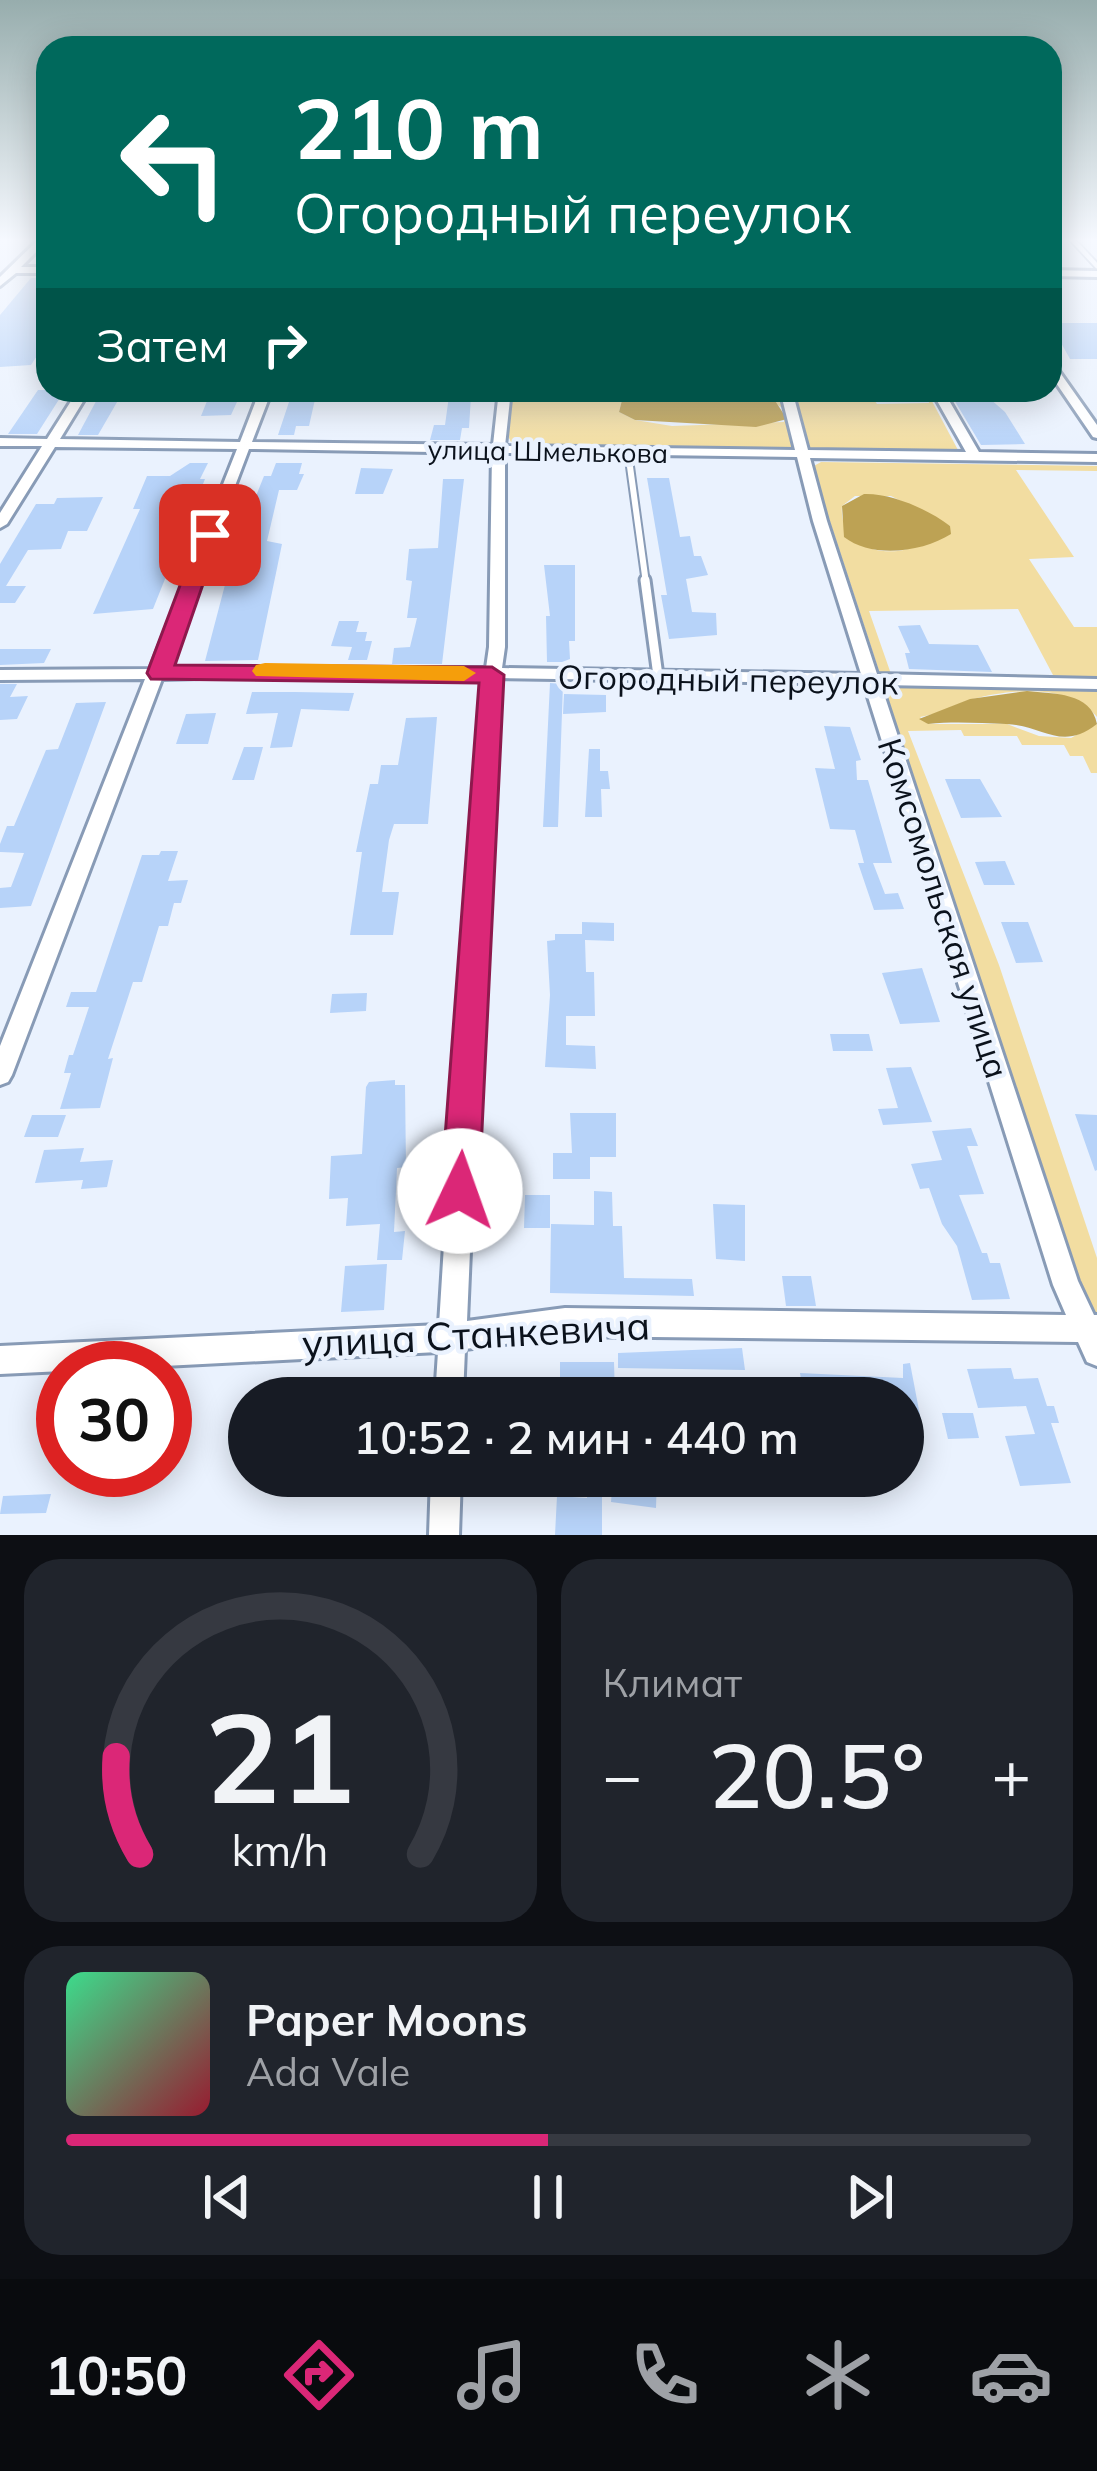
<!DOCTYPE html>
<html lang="ru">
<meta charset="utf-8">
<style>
body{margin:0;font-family:Mulish,sans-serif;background:#20242c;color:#f1f3f6;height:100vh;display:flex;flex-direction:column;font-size:45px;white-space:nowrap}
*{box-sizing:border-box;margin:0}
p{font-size:39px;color:#9ea1a6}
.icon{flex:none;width:66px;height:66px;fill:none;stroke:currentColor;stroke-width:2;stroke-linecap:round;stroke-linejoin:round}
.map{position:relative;height:1535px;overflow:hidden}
.panel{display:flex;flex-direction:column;gap:24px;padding:24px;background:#0d0f14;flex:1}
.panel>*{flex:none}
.guide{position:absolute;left:36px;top:36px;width:1026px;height:366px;border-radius:36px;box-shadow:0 6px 30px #0003;background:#00695c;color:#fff;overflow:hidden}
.speed{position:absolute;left:36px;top:1341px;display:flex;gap:24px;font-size:60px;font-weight:700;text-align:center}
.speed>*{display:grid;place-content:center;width:156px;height:156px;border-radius:50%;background:#171b24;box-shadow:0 6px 30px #0003;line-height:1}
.speed .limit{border:18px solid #d22;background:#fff;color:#111}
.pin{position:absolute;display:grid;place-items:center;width:102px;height:102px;color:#fff;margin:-51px;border-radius:24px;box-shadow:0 6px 18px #0006}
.me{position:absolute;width:132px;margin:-66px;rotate:3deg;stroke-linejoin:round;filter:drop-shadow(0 0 9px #0008)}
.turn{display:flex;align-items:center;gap:42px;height:252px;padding:0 60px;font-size:54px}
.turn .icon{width:156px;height:156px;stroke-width:2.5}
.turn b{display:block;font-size:84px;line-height:102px}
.then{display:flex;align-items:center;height:114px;padding:0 60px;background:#0003;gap:24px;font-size:45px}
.big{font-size:90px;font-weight:600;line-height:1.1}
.panel .card{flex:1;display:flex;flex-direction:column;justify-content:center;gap:18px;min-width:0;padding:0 42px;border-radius:36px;background:#20242c}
.panel .dial{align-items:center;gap:0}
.dial svg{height:312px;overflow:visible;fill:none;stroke:#363941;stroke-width:7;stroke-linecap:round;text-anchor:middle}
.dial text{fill:#f1f3f6;stroke:none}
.song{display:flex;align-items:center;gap:36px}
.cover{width:144px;height:144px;border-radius:18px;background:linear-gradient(135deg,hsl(150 70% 55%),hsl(350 70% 35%))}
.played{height:12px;border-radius:6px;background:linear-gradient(90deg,#db2777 50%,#363941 50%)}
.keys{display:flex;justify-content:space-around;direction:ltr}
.heat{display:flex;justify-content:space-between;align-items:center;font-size:66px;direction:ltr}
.panel .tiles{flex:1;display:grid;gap:24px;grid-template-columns:1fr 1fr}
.card:last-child{grid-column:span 2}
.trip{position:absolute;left:228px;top:1377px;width:696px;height:120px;border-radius:60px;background:#171b24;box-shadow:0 6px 30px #0003;font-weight:600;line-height:120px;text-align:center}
.dock{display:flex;height:192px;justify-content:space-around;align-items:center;background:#090b0e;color:#9ea1a6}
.dock .icon{width:84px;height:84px}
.dock .current{color:#db2777}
.dock b{font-size:54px;color:#f1f3f6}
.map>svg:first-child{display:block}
.green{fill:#f2dda1;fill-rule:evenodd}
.water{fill:#bda254}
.building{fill:#b7d3f9}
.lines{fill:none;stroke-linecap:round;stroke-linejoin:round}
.lane-far2-casing{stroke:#889bb6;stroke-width:8}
.lane-far1-casing{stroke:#889bb6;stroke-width:10}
.lane-casing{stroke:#889bb6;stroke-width:15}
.street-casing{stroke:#889bb6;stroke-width:6}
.lane-far2{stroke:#fff;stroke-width:4.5}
.lane-far1{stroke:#fff;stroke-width:6}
.lane{stroke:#fff;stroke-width:9}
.street{fill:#fff;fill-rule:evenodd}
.route{fill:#db2777;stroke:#8e194d;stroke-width:3}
.slow{fill:#f59e0b}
.labels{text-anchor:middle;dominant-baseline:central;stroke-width:9;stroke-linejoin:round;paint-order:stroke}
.far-street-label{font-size:27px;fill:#0b121c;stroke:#eaf2fe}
.street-label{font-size:33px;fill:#0b121c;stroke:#eaf2fe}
.near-street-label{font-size:39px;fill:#0b121c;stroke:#eaf2fe}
</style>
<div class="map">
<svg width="1097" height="1535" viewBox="0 0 1097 1535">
<rect width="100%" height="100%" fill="#eaf2fe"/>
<path class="green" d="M512,390h123l-13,10 -3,12 16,8 37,6 112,-4v-13l-14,-9 -2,-10h28l3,10h47l-3,-9h25l9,13 52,-1 -3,-13 32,60 -428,-4 -19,-4 -3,-6z
M821,462l276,4v5l-81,-1 58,87 -45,2 45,68h23v54l-216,-4 -69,-210zM855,496h36l59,30c-16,9 -34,23 -52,25 -31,3 -59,-13 -56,-45zM1018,609l35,66 -162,-1 -22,-63z
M901,687l196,4v26c-27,-34 -85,-28 -124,-18 -18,5 -33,15 -53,18l8,7h79l32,12 32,2 26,-14v49h-6l-8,-17h-13l-6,-11h-42l-5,-9h-53l-3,-6 -53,1 91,234 98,293v62h-7l-205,-623 2,-7z"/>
<path class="water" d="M635,390h133l19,29 -31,8 -121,-7 -16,-8 3,-12z
M864,494c27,-1 64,15 86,32l1,8c-28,18 -79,25 -107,3l-2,-31z
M1027,691c27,3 64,1 70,33 -36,28 -54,1 -91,0 -26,-1 -52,-3 -78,0l-9,-5 51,-20z"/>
<path class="building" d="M31,278h17v11l-11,17h11v33l-17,26 -31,2v-52z
M1050,323h47v36h-27z
M38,390h27l-28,44h-29z
M102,390h19l-1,7 -22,38h-20z
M242,391l-11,24 -30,1 8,-20z
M316,395l-7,31h-13l-2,9h-16l13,-39z
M449,396h22l-2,32h-7l-2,12h-30l4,-15h11z
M953,398h36l16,14 20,32 -44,1z
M190,463h18l-8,16h5l-52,130 -60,5 47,-105h-7l14,-33h23z
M276,463h26l-3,11h5l-7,16h-18l-12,51 15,3 -24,116 -53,1 32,-122h11l8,-43 8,-20h7z
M361,468l32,1 -10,25h-28z
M647,478h22l11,59 10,-1 4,20h7l7,19 -22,4 6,33 24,1 1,22 -48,4 -8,-44h6z
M443,479h21l-22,185h-50l2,-16 16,-1 7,-29h-10l5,-37 -6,-1 3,-31 29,-1z
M103,497l-16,34h-19l-7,18 -33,1 -22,36h20l-11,17h-15v-39l36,-60h18l3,-6z
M544,565h31v76h-6l1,18 -8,3h-15l-1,-46h4z
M339,621h20l-3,11h11l-2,9h7l-5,19h-19l4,-13 -21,-1z
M920,625l9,19 49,1 14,27 -83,-3 -4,-16h5l-12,-27z
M0,649h51l-7,14 -44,2z
M550,683l13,1 -5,143h-15z
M0,684h17l-7,13 18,-1 -11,23 -17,1z
M252,692h43l59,1 -5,18 -48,-2 -9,38 -22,1 8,-35 -32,1z
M564,694l42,1v17l-43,2z
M106,702l-75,204 -31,2v-20l11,-1 13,-34 -24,-1v-8l7,-18h7l32,-76 12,-1 18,-46z
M216,713l-8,31h-32l10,-30z
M437,717l-9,107h-34l-5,16 -7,52h17l-6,43h-43l12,-83h-6l14,-68h8l3,-19h17l8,-47z
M824,726l26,1 11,33 -5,1 1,19h11l24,83h-19l12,31 13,-1 6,16 -30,1 -16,-47h6l-9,-33 -25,-1 -15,-61 20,1z
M244,747h19l-9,33h-22z
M589,749h11v22h8l2,18h-9l1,28h-17z
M945,779h35l22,38 -41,1z
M161,851h17l-10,30 20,-1 -7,23h-7l-6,23h-9l-17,56h-9l-25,77 5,-1 -13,50 -40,1 11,-36h-7l5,-18h4l16,-48h-23l5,-15h25l46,-137h17z
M1005,861l10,24h-31l-9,-23z
M582,922l32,1v18l-29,-1 1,32h8l1,44h-29v29l29,1 1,23 -51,-2 5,-72 -3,-54 8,-1v-6h27z
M1001,922h27l15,40 -27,1z
M922,968l18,54 -40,2 -18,-51z
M367,993l-1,18 -36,2 2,-19z
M830,1034h39l4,17h-40z
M911,1067l21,55 -49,3 -5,-16 20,-1 -12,-40z
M395,1080v5h10l1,82 -9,1 -3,64 11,-1 -3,29h-25l3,-36 -34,2 2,-28 -19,1 2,-43 31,-2 4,-67 3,-5z
M570,1113h46v44h-26v22h-37v-26h19z
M1075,1114l22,1v55l-2,1z
M32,1115h34l-8,22h-34z
M971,1128l7,18h-11l17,48 -25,1 23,58h5l3,10h10l10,36 -38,1 -15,-54 -15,-22 -13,-36 -9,1 -9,-25 31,-4 -10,-29z
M84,1148l-4,14 33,-2 -6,27 -26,2 2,-9 -48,3 9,-33z
M594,1191l18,1 1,34h9l2,52 68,1 2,17 -144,-3 1,-69 43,1z
M525,1195h25v33h-26z
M713,1204l32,1v56l-29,-2z
M387,1264l-3,46 -43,2 4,-46z
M782,1276h29l5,30h-30z
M742,1348l3,22 -127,-2v-15z
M560,1362h54l1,36h-55z
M910,1363l12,63 -19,-1v-27h-99l-4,-25 103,5v-14z
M1011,1368l3,11 24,-1 9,28h7l5,17h-8l20,60 -51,3 -15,-50 30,-2 -9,-28 -48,2 -11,-39z
M942,1413h31l6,25 -31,1z
M613,1476h44l-1,32 -45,-6z
M587,1490l15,1v44h-47l2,-39 30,2z
M51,1494l-5,19 -46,1 3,-18z"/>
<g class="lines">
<defs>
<path id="lane-far2" d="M1071,238l26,28"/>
<path id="lane-far1" d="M628,452l18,131"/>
<path id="lane" d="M645,580l13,96"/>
<path id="street" d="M40,238l8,2 -27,27h27v6h-32l-16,13v-9z
M1050,270l47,1v6l-47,-1z
M1050,363l4,1 43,61v13l-4,-1 -43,-63z
M78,390h12l-30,49 180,3 20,-52h12l-20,52 241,3 6,-55h12l-6,56 290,4 -15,-60h12l16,60 158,2 -35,-62h12l36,62 118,2v8l-287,-4 17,63 50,153 220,5v10l-216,-4 197,596 16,34h3v51l-10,-4 -9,-20 -513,-6 -100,13 -2,49h-28l3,-46 -313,16h-62v3l-63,3v-28l439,-21 25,-400 20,-247 -212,-2 -110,3 -150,396 -4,7 -8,3v-39l145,-367 -145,1v-10l150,-1 87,-220 -182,-2 -48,77 -7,4v-15l42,-67h-42v-8l47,1zM249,449l243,4 -3,194 -3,21h-320zM505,453l292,4 16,64 48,153 -359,-6 3,-21zM500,678l364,6 189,601 13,30 -501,-7 -98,13 17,-396z
M431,1476h30l-2,59h-30z"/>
</defs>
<use href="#lane-far2" class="lane-far2-casing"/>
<use href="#lane-far1" class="lane-far1-casing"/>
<use href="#lane" class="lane-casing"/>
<use href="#street" class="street-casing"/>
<use href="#lane-far2" class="lane-far2"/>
<use href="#lane-far1" class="lane-far1"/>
<use href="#lane" class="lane"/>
<use href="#street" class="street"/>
</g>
<linearGradient id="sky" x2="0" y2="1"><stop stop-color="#97adad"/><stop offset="0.53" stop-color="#f6f9ff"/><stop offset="1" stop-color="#f6f9ff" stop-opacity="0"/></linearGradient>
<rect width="1097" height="453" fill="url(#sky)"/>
<path class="route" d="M210,528l10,7 -45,130 317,2 12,8 -25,516 -6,13 -13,5 -14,-5 -5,-13 38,-508 -328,-4 -4,-6 52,-138z"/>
<path class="slow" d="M265,663l199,3 12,7 -12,8 -208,-5 -4,-5 4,-6z"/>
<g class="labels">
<g class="far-street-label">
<text transform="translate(548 451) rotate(1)">улица Шмелькова</text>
</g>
<g class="street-label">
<text transform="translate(728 679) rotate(1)">Огородный переулок</text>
<text transform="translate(944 908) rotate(72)">Комсомольская улица</text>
</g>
<g class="near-street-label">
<text transform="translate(476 1334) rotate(-3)">улица Станкевича</text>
</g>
</g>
</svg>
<div class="speed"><div class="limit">30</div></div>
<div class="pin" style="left:210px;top:535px;background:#d93025"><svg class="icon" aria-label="arrive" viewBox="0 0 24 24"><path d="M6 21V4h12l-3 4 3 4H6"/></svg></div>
<svg class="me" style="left:460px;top:1191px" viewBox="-20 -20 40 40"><circle r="19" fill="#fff"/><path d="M0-13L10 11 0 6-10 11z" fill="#db2777"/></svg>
<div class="trip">10:52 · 2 мин · 440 m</div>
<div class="guide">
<div class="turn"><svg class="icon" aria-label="left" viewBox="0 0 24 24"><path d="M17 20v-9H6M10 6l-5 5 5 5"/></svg><div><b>210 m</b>Огородный переулок</div></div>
<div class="then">Затем<svg class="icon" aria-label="right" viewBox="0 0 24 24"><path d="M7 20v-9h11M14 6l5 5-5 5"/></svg></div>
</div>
</div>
<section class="panel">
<div class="tiles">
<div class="card dial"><svg viewBox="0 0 100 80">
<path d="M14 69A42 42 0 1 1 86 69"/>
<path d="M14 69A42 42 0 0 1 8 44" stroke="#db2777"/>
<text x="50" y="56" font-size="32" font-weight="700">21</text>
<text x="50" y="72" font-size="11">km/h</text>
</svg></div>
<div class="card"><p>Климат</p>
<div class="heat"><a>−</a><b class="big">20.5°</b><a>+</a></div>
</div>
<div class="card">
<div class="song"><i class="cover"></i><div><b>Paper Moons</b><p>Ada Vale</p></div></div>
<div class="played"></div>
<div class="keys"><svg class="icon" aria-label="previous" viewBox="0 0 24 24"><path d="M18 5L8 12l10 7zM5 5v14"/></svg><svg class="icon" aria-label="pause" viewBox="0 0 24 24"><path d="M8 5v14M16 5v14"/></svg><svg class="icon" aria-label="next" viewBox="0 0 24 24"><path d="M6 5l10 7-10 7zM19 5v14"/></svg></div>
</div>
</div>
</section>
<nav class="dock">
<b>10:50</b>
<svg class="icon current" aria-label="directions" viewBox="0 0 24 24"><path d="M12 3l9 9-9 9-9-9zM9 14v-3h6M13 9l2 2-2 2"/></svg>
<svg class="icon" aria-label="music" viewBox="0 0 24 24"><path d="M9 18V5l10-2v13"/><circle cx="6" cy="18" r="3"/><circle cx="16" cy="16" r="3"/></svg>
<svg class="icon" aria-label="phone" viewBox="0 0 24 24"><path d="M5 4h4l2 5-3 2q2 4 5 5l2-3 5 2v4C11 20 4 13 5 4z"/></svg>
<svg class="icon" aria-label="climate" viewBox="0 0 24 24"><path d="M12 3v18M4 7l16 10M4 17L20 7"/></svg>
<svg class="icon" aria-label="car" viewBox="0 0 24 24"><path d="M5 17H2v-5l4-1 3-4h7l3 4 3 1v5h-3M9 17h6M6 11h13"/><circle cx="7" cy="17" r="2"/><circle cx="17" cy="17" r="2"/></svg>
</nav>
